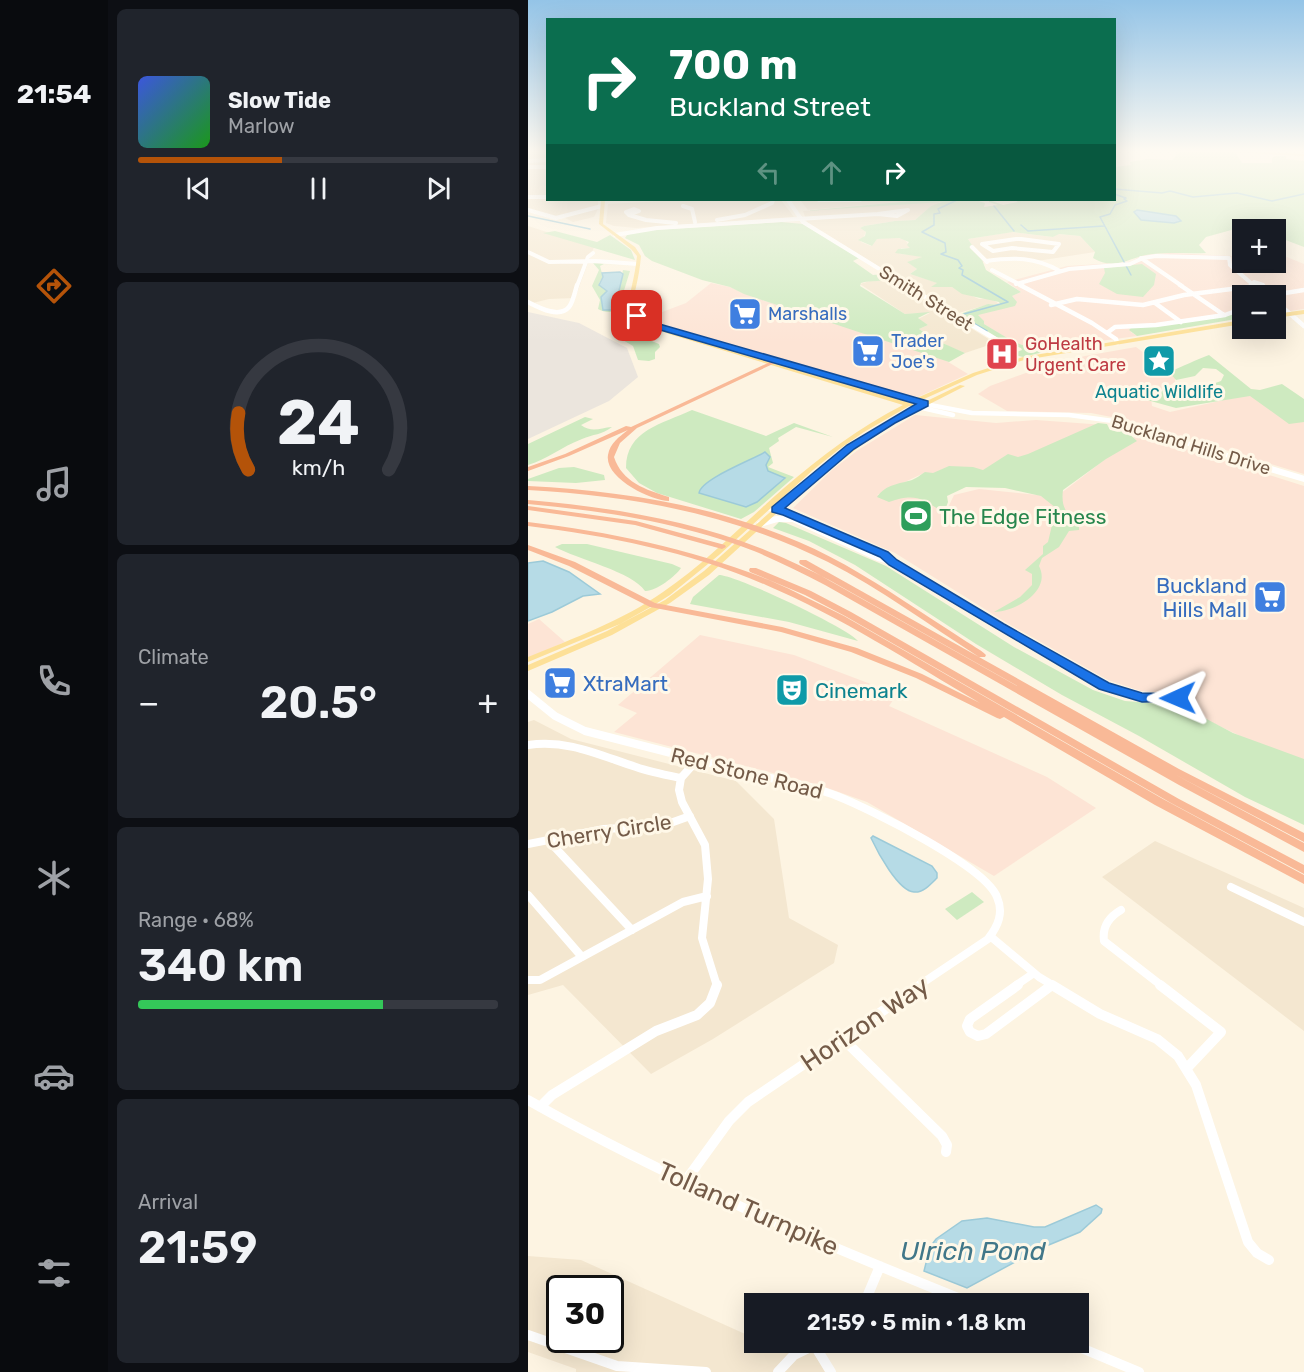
<!DOCTYPE html>
<meta charset="utf-8">
<style>
body{margin:0;font-family:Rubik,sans-serif;background:#20242c;color:#f1f3f6;height:100vh;display:flex;flex-direction:column;font-size:22px;white-space:nowrap}
*{box-sizing:border-box;margin:0}
p{font-size:20px;color:#9ea1a6}
.icon{flex:none;width:33px;height:33px;fill:none;stroke:currentColor;stroke-width:2;stroke-linecap:round;stroke-linejoin:round}
.map{position:relative;flex:1;overflow:hidden}
.panel{display:flex;flex-direction:column;gap:9px;padding:9px;background:#0d0f14;width:420px}
.panel>*{flex:none}
.guide{position:absolute;left:18px;top:18px;width:570px;height:183px;border-radius:0px;box-shadow:0 6px 24px #0002;background:#0b6e4f;color:#fff;overflow:hidden}
.controls{position:absolute;left:704px;top:219px;display:grid;gap:12px}
.controls a{display:grid;place-items:center;width:54px;height:54px;border-radius:0px;background:#171b24;box-shadow:0 6px 24px #0002;font-size:30px}
.speed{position:absolute;left:18px;top:1275px;display:flex;gap:12px;font-size:30px;font-weight:700;text-align:center}
.speed>*{display:grid;place-content:center;width:78px;height:78px;border-radius:50%;background:#171b24;box-shadow:0 6px 24px #0002;line-height:1}
.speed .limit{border:3px solid #111;border-radius:9px;background:#fff;color:#111}
.pin{position:absolute;display:grid;place-items:center;width:51px;height:51px;color:#fff;margin:-26px;border-radius:12px;box-shadow:0 3px 9px #0006}
.me{position:absolute;width:66px;margin:-33px;rotate:269deg;stroke-linejoin:round;filter:drop-shadow(0 0 4px #0008)}
.turn{display:flex;align-items:center;gap:21px;height:126px;padding:0 24px;font-size:27px}
.turn .icon{width:78px;height:78px;stroke-width:2.5}
.turn b{display:block;font-size:42px;line-height:51px}
.lanes{display:flex;align-items:center;height:57px;padding:0 24px;background:#0003;justify-content:center;gap:30px;direction:ltr}
.lanes .off{opacity:.35}
.big{font-size:45px;font-weight:600;line-height:1.1}
.panel .tile{flex:1;display:flex;flex-direction:column;justify-content:center;gap:9px;min-width:0;padding:0 21px;border-radius:9px;background:#20242c}
.panel .dial{align-items:center;gap:0}
.dial svg{height:156px;overflow:visible;fill:none;stroke:#363941;stroke-width:7;stroke-linecap:round;text-anchor:middle}
.dial text{fill:#f1f3f6;stroke:none}
.song{display:flex;align-items:center;gap:18px}
.cover{width:72px;height:72px;border-radius:9px;background:linear-gradient(135deg,hsl(230 70% 55%),hsl(120 70% 35%))}
.played{height:6px;border-radius:3px;background:linear-gradient(90deg,#b45309 40%,#363941 40%)}
.keys{display:flex;justify-content:space-around;direction:ltr}
.heat{display:flex;justify-content:space-between;align-items:center;font-size:33px;direction:ltr}
.charge{height:9px;border-radius:4px;background:linear-gradient(90deg,#34c759 68%,#363941 0)}
.trip{position:absolute;left:216px;top:1293px;width:345px;height:60px;border-radius:0px;background:#171b24;box-shadow:0 6px 24px #0002;font-weight:600;line-height:60px;text-align:center}
main{display:flex;flex:1;min-height:0}
.menu{display:flex;flex-direction:column;width:108px;justify-content:space-around;align-items:center;background:#090b0e;color:#9ea1a6}
.menu .icon{width:42px;height:42px}
.menu .selected{color:#b45309}
.menu b{font-size:27px;color:#f1f3f6}
.map>svg:first-child{display:block}
.residential{fill:#f4e7d0;fill-rule:evenodd}
.commercial{fill:#fde4d5}
.industrial{fill:#ebe5dd}
.green{fill:#ceeac0}
.water{fill:#b6dbe6;stroke:#9ccad8;stroke-width:1.5}
.lines{fill:none;stroke-linecap:round;stroke-linejoin:round}
.stream{stroke:#9ccad8;stroke-width:1.5}
.minor-far4{stroke:#fff;stroke-width:4}
.minor-far3{stroke:#fff;stroke-width:4.5}
.minor-far2{stroke:#fff;stroke-width:6}
.minor-far1{stroke:#fff;stroke-width:8}
.minor{stroke:#fff;stroke-width:10}
.major{fill:#fde098;fill-rule:evenodd}
.highway{fill:#f9b997;fill-rule:evenodd}
.route{fill:#1a73e8;stroke:#114b97;stroke-width:1.5}
.labels{text-anchor:middle;dominant-baseline:central;stroke-width:6;stroke-linejoin:round;paint-order:stroke}
.far-street-label{font-size:18px;fill:#745b48;stroke:#fff8e8}
.far-shop-label{font-size:18px;fill:#366cbe;stroke:#fff8e8;text-anchor:start}
.far-health-label{font-size:18px;fill:#be3a42;stroke:#fff8e8;text-anchor:start}
.far-culture-label{font-size:18px;fill:#0d838f;stroke:#fff8e8}
.leisure-label{font-size:21px;fill:#27864d;stroke:#fff8e8;text-anchor:start}
.shop-label{font-size:21px;fill:#366cbe;stroke:#fff8e8;text-anchor:end}
.culture-label{font-size:21px;fill:#0d838f;stroke:#fff8e8;text-anchor:start}
.street-label{font-size:21px;fill:#745b48;stroke:#fff8e8}
.near-street-label{font-size:26px;fill:#745b48;stroke:#fff8e8}
.near-water-label{font-size:27px;font-style:italic;fill:#417789;stroke:#fff8e8}
</style>
<main>
<nav class="menu">
<b>21:54</b>
<svg class="icon selected" aria-label="directions" viewBox="0 0 24 24"><path d="M12 3l9 9-9 9-9-9zM9 14v-3h6M13 9l2 2-2 2"/></svg>
<svg class="icon" aria-label="music" viewBox="0 0 24 24"><path d="M9 18V5l10-2v13"/><circle cx="6" cy="18" r="3"/><circle cx="16" cy="16" r="3"/></svg>
<svg class="icon" aria-label="phone" viewBox="0 0 24 24"><path d="M5 4h4l2 5-3 2q2 4 5 5l2-3 5 2v4C11 20 4 13 5 4z"/></svg>
<svg class="icon" aria-label="climate" viewBox="0 0 24 24"><path d="M12 3v18M4 7l16 10M4 17L20 7"/></svg>
<svg class="icon" aria-label="car" viewBox="0 0 24 24"><path d="M5 17H2v-5l4-1 3-4h7l3 4 3 1v5h-3M9 17h6M6 11h13"/><circle cx="7" cy="17" r="2"/><circle cx="17" cy="17" r="2"/></svg>
<svg class="icon" aria-label="filters" viewBox="0 0 24 24"><path d="M4 7h16M4 17h16"/><circle cx="9" cy="7" r="2"/><circle cx="15" cy="17" r="2"/></svg>
</nav>
<section class="panel">
<div class="tile">
<div class="song"><i class="cover"></i><div><b>Slow Tide</b><p>Marlow</p></div></div>
<div class="played"></div>
<div class="keys"><svg class="icon" aria-label="previous" viewBox="0 0 24 24"><path d="M18 5L8 12l10 7zM5 5v14"/></svg><svg class="icon" aria-label="pause" viewBox="0 0 24 24"><path d="M8 5v14M16 5v14"/></svg><svg class="icon" aria-label="next" viewBox="0 0 24 24"><path d="M6 5l10 7-10 7zM19 5v14"/></svg></div>
</div>
<div class="tile dial"><svg viewBox="0 0 100 80">
<path d="M14 69A42 42 0 1 1 86 69"/>
<path d="M14 69A42 42 0 0 1 9 40" stroke="#b45309"/>
<text x="50" y="56" font-size="32" font-weight="700">24</text>
<text x="50" y="72" font-size="11">km/h</text>
</svg></div>
<div class="tile"><p>Climate</p>
<div class="heat"><a>−</a><b class="big">20.5°</b><a>+</a></div>
</div>
<div class="tile"><p>Range · 68%</p><b class="big">340 km</b><div class="charge"></div></div>
<div class="tile"><p>Arrival</p><b class="big">21:59</b></div>
</section>
<div class="map">
<svg width="776" height="1372" viewBox="0 0 776 1372">
<rect width="100%" height="100%" fill="#fdf4e2"/>
<path class="residential" d="M19,153l1,47h50v9l-4,8 -21,5 -8,-4h-16l-21,-7v-57z
M152,200h101l13,17 -158,11 -22,-2 -8,-3 2,-19z
M272,200h121l-113,10z
M405,201l9,2 -11,3 -16,14 -20,1 -31,5 -4,2 6,4 -3,6 -3,1 1,3 10,4 6,-7 18,-2 10,3 6,8h-10l-2,6 19,1 4,3 -14,4 9,7 -7,5 28,9 -6,4h20l27,12 11,-1 11,7 -11,-1 -35,10 -148,-92 -4,-11z
M0,226l66,21 -19,51 -26,1 -16,4 -5,-3z
M483,232l42,5 5,-3 22,2 15,16 -58,9 -22,-4 -33,5 -13,-15 3,-2 -4,-6z
M363,279l104,64 -30,10 -15,-6 -31,-18 9,-4 -10,-6 12,-6 -25,1 -45,-30 13,-4z
M6,720l37,19 165,42 38,38 15,99 49,27 -4,18 -121,76 -62,35 -88,-89 -35,10v-273z
M627,841l149,67v123l-202,-154z
M0,1256l53,4 173,78v4l11,1 17,7 26,-7 17,29h-249v-3l-48,-17zM32,1288h50v52h-50z"/>
<path class="commercial" d="M642,253l63,3 2,3h7v3h33v-9h2l27,11v45l-29,4v-17h-33l-2,14 -13,6 -94,13 -2,3 6,4 -73,10 29,-5 3,-3 -6,-1 -56,12 -23,-8 -27,-17 -7,-9 37,-15 -3,-4 10,-4 -14,-10 60,-16 63,-4 13,-7z
M183,283l19,4 23,10 187,60 28,17 -50,23 -9,-1 -251,-73 -9,-6 37,-14z
M608,347l39,29v6l-24,16 1,8 18,6 81,-18 53,28v52l-177,-54 -36,-7 -84,-2 -29,-17 12,-8 47,-17 48,-13z
M387,415l81,8 40,-3 69,5 -122,49 -59,-1 -47,22h44l24,19 9,-19 25,-6 68,7 13,-2 78,-60 166,52v274l-53,-19 -53,-25 -29,-23 -28,-2 -33,-11 -101,-57 -112,-70 -102,-45 39,-38 26,-20z
M11,619l26,23 -37,16v-34z
M172,635l94,20 103,39 -8,12 158,71 49,31 -102,68 -127,-74 -48,-17 -205,-53 23,-19 -19,-8z"/>
<path class="industrial" d="M0,312l51,11 48,25 11,29 -29,24 -81,38z"/>
<path class="green" d="M652,151l55,1 7,11h30v-5l3,-2h11v3l18,2v86l-29,-11v-6l-40,-1 -29,8 -7,8 7,8c-18,1 -36,-1 -53,1 -24,2 -35,18 -60,4l2,-6 -15,-16 -21,-2 -6,3 -40,-5 -45,7 4,6 -3,2 13,13 4,10 35,22 -9,4 5,6 -2,4 -37,9 6,6v3l30,18 20,7 56,-12 7,2 -74,18 -12,-3 11,-4 -1,-2 -15,-5 -46,-29 28,-10 13,1 -2,-3 -37,-8 -10,-7h-21l6,-4 -27,-9 7,-5 -10,-7 15,-5 -27,-4 3,-4 12,-1 -3,-3 2,-3 -10,-4 -22,1 -5,7 -14,-6 7,-4 1,-4 -6,-4 4,-2 31,-5 20,-1 16,-14 11,-4 -138,9 117,-11h54l10,3 -1,4 14,-2 -9,-3v-2l14,5 15,-3 -3,-2h99l1,-33 16,-2 -1,-3 17,-3 25,1z
M253,222l22,2 56,34 -6,3 20,14 10,-1 9,4c-7,4 -22,2 -31,5l-1,3 45,28 25,-2 -12,6 10,7 -9,4 19,12 27,12 -16,9 -205,-68 -14,-7 -28,-7 -50,-19 -7,-5 -6,-11 -14,-7 2,-3 11,-4z
M27,231l42,11 13,-7 21,15 4,10 -92,-27z
M65,263l37,3 -26,-2 -4,2 3,11 -4,6 8,8 -6,6 2,13h9l3,-3 8,-37 7,1 -9,29 1,8c-7,5 -17,5 -24,1l2,-9 -8,-14 7,-16z
M614,264l14,10 -2,11 -11,12 -26,-3 -18,-10 6,-11 -1,-5z
M714,306v12l-105,18 -8,-6 3,-3 95,-11 9,-3z
M94,332l12,2 25,10 1,3 -5,5v7l-6,2 -11,-1 -5,-14 -17,-10z
M681,355l42,34 9,1 22,-6 22,15v23l-15,2 -39,-28 -74,12 -29,-8c12,-17 53,-10 74,-19l3,-6 -8,-6 -13,-1 -8,8 -19,4 -7,-8c15,-6 26,-12 40,-17z
M164,410l74,26 28,-13 39,14 -37,-10 -18,11 1,3 -10,7 4,15 -5,4 26,10 -40,35 -13,7 -84,-26 -18,-10 -13,-15c0,-38 36,-44 66,-58z
M57,417l8,2 -12,6c11,8 19,3 31,2 -10,8 -19,7 -30,12 -21,8 -34,20 -54,26v-21z
M570,423l9,1 3,6 17,2 10,9 -31,18 -43,31c-2,15 2,25 16,31v9l-10,1 -10,16 -17,11 -3,8c13,25 -24,46 -45,46l26,-15 12,-12v-11l-7,-4 18,-16v-8l5,-4 8,-34 -15,-12 -36,-8 -39,-1 -19,9 1,6 -4,11c-22,-15 -29,-20 -55,-11l-12,-5c9,-13 22,-13 35,-17 5,-2 8,-5 13,-8l8,1 16,-7 24,1 10,3 25,-16 10,3 10,-3z
M46,467l30,8 1,5 -29,3 -48,-2v-2l31,-11z
M251,522l7,1 100,43 128,81 79,43 32,11 40,3 19,3 49,26 71,26v66l-59,-28 -106,-61 -77,-41 -86,-51 -121,-79 -46,-24 -36,-13z
M34,544h25l85,20 9,4c-5,8 -26,24 -36,23 -12,-19 -68,-32 -90,-44z
M191,575c17,0 129,53 139,66l-69,-19 -99,-18 3,-7z
M444,892l12,10 -27,18 -12,-11z"/>
<path class="water" d="M609,210l39,6 5,5 -7,2 -33,-3 -7,-8z
M92,272l3,2 -8,33 -3,3h-9l-2,-13 6,-6 -8,-6 4,-8 -1,-4z
M237,452l5,5 -4,8 2,6 17,7 -28,24 -11,5 -47,-14c2,-14 53,-33 66,-41z
M15,561l26,11 31,22 -17,2 -31,16 -24,9v-58z
M345,836l59,30 5,7v5c-6,6 -14,15 -23,14 -16,-1 -37,-41 -43,-54z
M568,1205l6,4 -1,4 -21,19 -41,17 -72,39 -43,-17 6,-24 6,-8 26,-18 25,-3 47,9h11z"/>
<g class="lines">
<path class="stream" d="M586,189l48,4 8,-2 23,6 44,-4 35,8 32,-7
M586,194l12,4 -2,1 3,2 -12,4 -5,9 -10,3 31,58
M429,200l-19,9 2,4 -6,1v11l-12,7 23,11 1,9 -5,2 17,6 4,6 -3,2 4,2 -1,5 46,27 -44,12 -1,3 24,14
M466,206l20,25
M0,216l62,13
M493,225l7,6 76,-5"/>
<path class="minor-far4" d="M0,161l18,-1
M0,167h20
M0,197h20
M260,200l15,22 104,64
M291,200h28
M319,200h13
M155,206l9,3 3,13
M106,209l5,2 -10,4 -3,-3z
M0,210l28,8 46,-12
M380,210l-11,6 -19,-2z
M101,215l17,5 30,3
M189,220l28,-5 27,-12 1,-3
M87,235l42,-7 221,-14
M488,239h5l38,5 -6,8 -41,-4 -19,3 -11,-7z
M444,247l15,15
M0,252l21,10 47,-1 42,3
M613,258l41,28
M458,261c28,-4 49,-4 74,10
M464,270l31,16
M726,282l9,3h-12z
M488,284l53,-15 61,-5 13,-6 13,-2 73,2 1,7 21,18
M49,286l11,-29 5,-4"/>
<path class="minor-far3" d="M377,285l107,64
M492,285l72,38 24,16 1,4
M652,285l44,30
M723,285h11
M739,296l37,-6
M747,297l6,9 23,20
M0,302c10,5 31,17 41,5 4,-5 6,-15 8,-22
M627,303l26,19
M523,305l26,-6 66,6 41,-10 71,-9
M579,333l8,-6 41,-2 69,-10 8,-3 9,-11
M397,404l47,9 97,2 44,6 133,40
M390,407l35,8"/>
<path class="minor-far2" d="M713,460l63,19
M239,507l17,4 100,43 9,8 114,69 107,58
M263,518l87,40 12,3
M232,524l17,-5h16"/>
<path class="minor-far1" d="M580,688l40,10 42,-2
M0,694l27,22 30,15c56,14 112,29 168,43 28,7 58,11 84,22 33,13 148,70 160,101 7,16 1,29 -9,42l-70,47
M0,745c39,-6 71,10 108,22 14,5 30,8 45,11
M169,760l-16,18 -2,12 3,12 23,43 3,34 -6,59 15,48
M20,840l84,90
M0,844l76,-15 58,-3 28,-10
M703,887l73,35
M0,895l54,62
M593,910c-12,7 -19,17 -17,31l58,45
M462,936l49,41 15,9
M0,980h12l143,-78 24,-6
M487,986l19,-13"/>
<path class="minor" d="M490,985l-48,34 -3,7 3,6 8,4 8,-2 66,-49
M524,985l48,29 57,25 21,17 18,29 52,157 9,11 12,7
M632,985l61,47 -34,36
M315,1039l99,97 5,9 -1,7
M0,1100c143,81 293,143 445,204
M12,1107l12,-12 104,-64 41,-16 13,-12 7,-18
M156,1183l45,-62 19,-19 173,-117
M336,1304l16,-38
M0,1335l89,31 89,6
M539,1342l72,30
M287,1346l16,26
M250,1372l16,-17 27,-13"/>
<path class="major" d="M0,151h20v1l-20,1z
M701,151l75,3v2l-73,-4z
M73,200h4l-2,24 32,23 6,9c-4,50 -25,53 32,76l235,70 65,-29 50,-16 219,-37v4l-218,36 -47,15 -64,29v2h-4l-45,26 -26,18 -25,20 -94,85 -49,40 -16,10 -34,19 -92,38v-5c46,-19 94,-36 135,-65 44,-30 81,-69 121,-104 37,-32 76,-61 119,-83l-234,-71c-58,-23 -37,-27 -32,-78l-6,-7 -32,-25z
M776,310v4l-29,4v-4z
M432,385l5,1 -57,29 -48,31 -70,55 -81,74 -39,28 -58,32 -84,36v-6l79,-34 58,-31 39,-29 82,-73 69,-55 49,-31z"/>
<path class="highway" d="M242,362l5,1 -138,65 -17,15 -6,14c8,25 32,33 55,40v4c-18,0 -65,-23 -61,-46 2,-12 11,-18 20,-25l-59,26 -41,15v-4l37,-13 61,-28 5,1z
M0,486c93,5 185,19 271,56 42,18 81,43 119,68 15,10 31,20 46,30 7,5 16,9 22,15l-1,2h-6l200,112 125,64v9l-130,-68 130,69v9l-125,-67 -354,-200c-23,-12 -47,-24 -71,-34 -72,-28 -149,-40 -226,-47v-4c79,7 158,19 232,48 25,10 48,21 71,33l293,165 -324,-182 -1,-2 1,-2h6l173,97c-50,-32 -98,-68 -151,-95 -96,-48 -194,-66 -300,-72z
M0,506l108,15 89,24 1,2 -4,2 -87,-24 -107,-15z
M0,522c83,10 164,27 241,58 26,11 50,24 75,36l319,183 141,76v9l-149,-79 -151,-88 -4,2 -3,-1 -81,-40 -65,-26 -70,-20 -131,-25 -81,-41 -41,-16v-5l47,17 80,41 127,24 75,21 65,26 58,29c-70,-41 -139,-86 -214,-118 -76,-33 -157,-49 -238,-59z
M222,568h6l55,23 40,21 328,187 125,66v9l-133,-71 -326,-187 -40,-21 -55,-23 -1,-2z"/>
</g>
<linearGradient id="sky" x2="0" y2="1"><stop stop-color="#94c4e7"/><stop offset="0.44" stop-color="#fefaf2"/><stop offset="1" stop-color="#fefaf2" stop-opacity="0"/></linearGradient>
<rect width="776" height="343" fill="url(#sky)"/>
<path class="route" d="M106,314h6l16,9 272,78v5l-33,17 -41,26 -69,59 103,44 9,8 107,64 105,59 33,10 36,1 7,4 -2,3 -41,1 -43,-13 -210,-124 -9,-8 -97,-42 -11,-3v-5l75,-62 69,-41 -266,-77 -16,-9z"/>
<defs>
<symbol id="supermarket-square" viewBox="-11 -11 22 22"><rect x="-9" y="-9" width="18" height="18" rx="4" fill="#3f7fe0" stroke="#fff8e8"/><path d="M-6-5.5h2.5l.6 2H6L4.5 2H-2.5L-4.4-4H-6ZM-1.5 3.2a1.3 1.3 0 1 0 .1 0ZM3 3.2a1.3 1.3 0 1 0 .1 0Z" fill="#fff"/></symbol>
<symbol id="hospital-square" viewBox="-11 -11 22 22"><rect x="-9" y="-9" width="18" height="18" rx="4" fill="#e0444e" stroke="#fff8e8"/><path d="M-5-5h3v3.5h4V-5h3V5h-3V1.5h-4V5h-3Z" fill="#fff"/></symbol>
<symbol id="sight-square" viewBox="-11 -11 22 22"><rect x="-9" y="-9" width="18" height="18" rx="4" fill="#0f9aa8" stroke="#fff8e8"/><path d="M0-6L1.8-2.2L6-1.7L2.9 1.2L3.7 5.4L0 3.3L-3.7 5.4L-2.9 1.2L-6-1.7L-1.8-2.2Z" fill="#fff"/></symbol>
<symbol id="stadium-square" viewBox="-11 -11 22 22"><rect x="-9" y="-9" width="18" height="18" rx="4" fill="#2e9e5b" stroke="#fff8e8"/><path d="M0-5a6.5 5 0 1 0 0 10a6.5 5 0 1 0 0-10ZM-3.5-1.8h7v3.6h-7Z" fill="#fff"/></symbol>
<symbol id="theatre-square" viewBox="-11 -11 22 22"><rect x="-9" y="-9" width="18" height="18" rx="4" fill="#0f9aa8" stroke="#fff8e8"/><path d="M-5-5.5Q0-4 5-5.5V0Q5 5 0 6Q-5 5-5 0ZM-3.3-2.5H-1v1.5H-3.3ZM1-2.5H3.3v1.5H1ZM-2.8 1Q0 5.5 2.8 1Z" fill="#fff"/></symbol>
</defs>
<g fill-rule="evenodd">
<use href="#supermarket-square" x="198" y="295" width="38" height="38"/>
<use href="#supermarket-square" x="321" y="332" width="38" height="38"/>
<use href="#hospital-square" x="455" y="335" width="38" height="38"/>
<use href="#sight-square" x="612" y="342" width="38" height="38"/>
<use href="#stadium-square" x="369" y="497" width="38" height="38"/>
<use href="#supermarket-square" x="723" y="578" width="38" height="38"/>
<use href="#supermarket-square" x="13" y="664" width="38" height="38"/>
<use href="#theatre-square" x="245" y="671" width="38" height="38"/>
</g>
<g class="labels">
<g class="far-street-label">
<text transform="translate(398 298) rotate(32)">Smith Street</text>
<text transform="translate(663 445) rotate(17)">Buckland Hills Drive</text>
</g>
<g class="far-shop-label">
<text x="240" y="314">Marshalls</text>
<text x="363" y="341">Trader<tspan x="363" dy="21">Joe's</tspan></text>
</g>
<g class="far-health-label">
<text x="497" y="344">GoHealth<tspan x="497" dy="21">Urgent Care</tspan></text>
</g>
<g class="far-culture-label">
<text x="631" y="392">Aquatic Wildlife</text>
</g>
<g class="leisure-label">
<text x="411" y="516">The Edge Fitness</text>
</g>
<g class="shop-label">
<text x="719" y="585">Buckland<tspan x="719" dy="24">Hills Mall</tspan></text>
<text x="55" y="683" text-anchor="start">XtraMart</text>
</g>
<g class="culture-label">
<text x="287" y="690">Cinemark</text>
</g>
<g class="street-label">
<text transform="translate(219 773) rotate(14)">Red Stone Road</text>
<text transform="translate(81 831) rotate(-9)">Cherry Circle</text>
</g>
<g class="near-street-label">
<text transform="translate(337 1024) rotate(-34)">Horizon Way</text>
<text transform="translate(220 1209) rotate(24)">Tolland Turnpike</text>
</g>
<g class="near-water-label">
<text x="445" y="1251">Ulrich Pond</text>
</g>
</g>
</svg>
<div class="controls">
<a>+</a>
<a>−</a>
</div>
<div class="speed"><div class="limit">30</div></div>
<div class="pin" style="left:109px;top:316px;background:#d93025"><svg class="icon" aria-label="arrive" viewBox="0 0 24 24"><path d="M6 21V4h12l-3 4 3 4H6"/></svg></div>
<svg class="me" style="left:650px;top:698px" viewBox="-20 -20 40 40"><path d="M0-17L14 15 0 8-14 15z" fill="#1a73e8" stroke="#fff" stroke-width="4"/></svg>
<div class="trip">21:59 · 5 min · 1.8 km</div>
<div class="guide">
<div class="turn"><svg class="icon" aria-label="right" viewBox="0 0 24 24"><path d="M7 20v-9h11M14 6l5 5-5 5"/></svg><div><b>700 m</b>Buckland Street</div></div>
<div class="lanes"><svg class="icon off" aria-label="left" viewBox="0 0 24 24"><path d="M17 20v-9H6M10 6l-5 5 5 5"/></svg><svg class="icon off" aria-label="ahead" viewBox="0 0 24 24"><path d="M12 20V5M6 11l6-6 6 6"/></svg><svg class="icon" aria-label="right" viewBox="0 0 24 24"><path d="M7 20v-9h11M14 6l5 5-5 5"/></svg></div>
</div>
</div>
</main>
